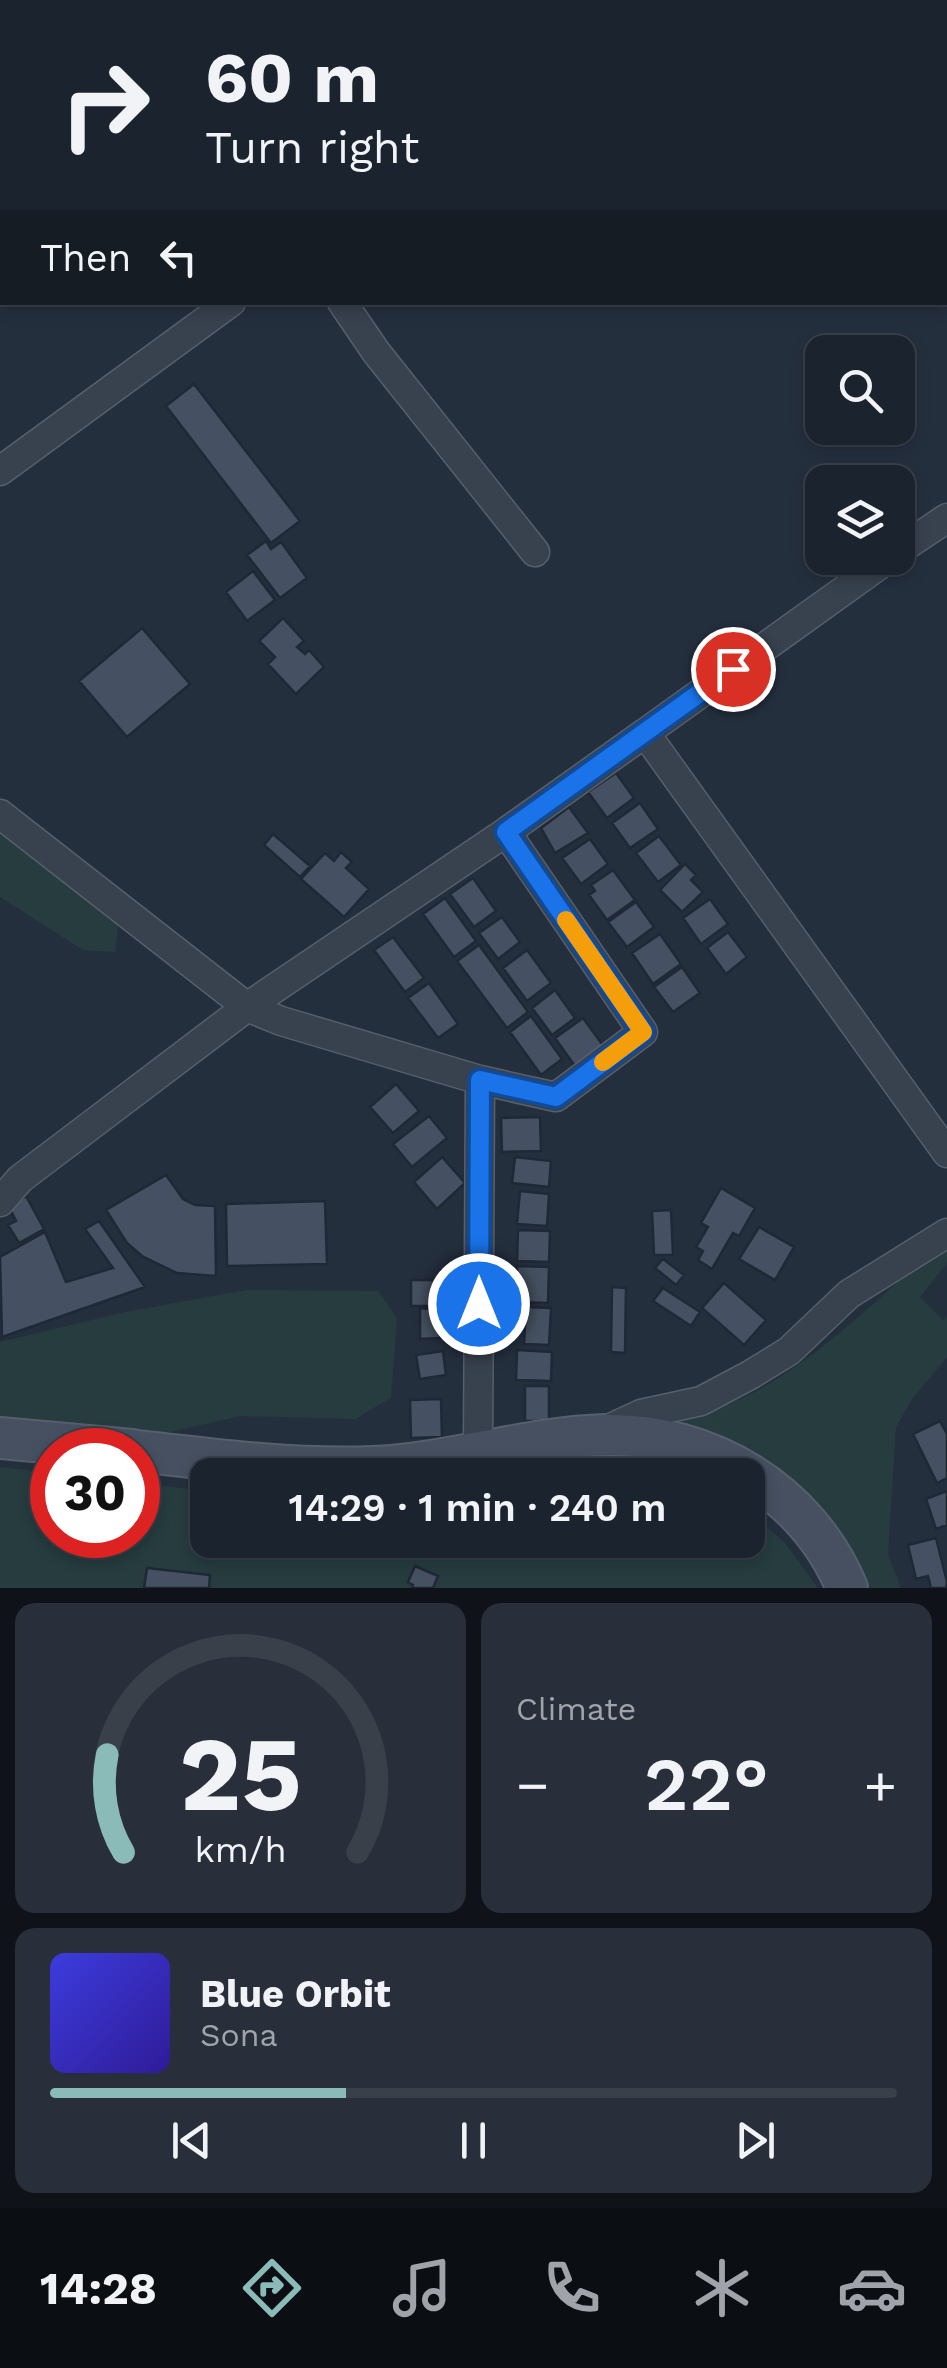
<!DOCTYPE html>
<meta charset="utf-8">
<style>
body{margin:0;font-family:"Work Sans",sans-serif;background:#282f3a;color:#f1f3f6;height:100vh;display:flex;flex-direction:column;font-size:38px;white-space:nowrap}
*{box-sizing:border-box;margin:0}
p{font-size:32px;color:#a0a4aa}
.icon{flex:none;width:55px;height:55px;fill:none;stroke:currentColor;stroke-width:2;stroke-linecap:round;stroke-linejoin:round}
.map{position:relative;height:1588px;overflow:hidden}
.sheet{display:flex;flex-direction:column;gap:15px;padding:15px;background:#0f1319;flex:1}
.sheet>*{flex:none}
.guide{position:absolute;left:0px;top:0px;width:948px;height:305px;box-shadow:0 5px 15px #0003,0 0 0 2px #39404a;background:#1b232e;color:#f1f3f6;overflow:hidden}
.controls{position:absolute;left:805px;top:335px;display:grid;gap:20px}
.controls a{display:grid;place-items:center;width:110px;height:110px;border-radius:20px;background:#1b232e;box-shadow:0 5px 15px #0003,0 0 0 2px #39404a;font-size:50px}
.speed{position:absolute;left:30px;top:1428px;display:flex;gap:20px;font-size:50px;font-weight:700;text-align:center}
.speed>*{display:grid;place-content:center;width:130px;height:130px;border-radius:50%;background:#1b232e;box-shadow:0 5px 15px #0003,0 0 0 2px #39404a;line-height:1}
.speed .limit{border:15px solid #d22;background:#fff;color:#111}
.pin{position:absolute;display:grid;place-items:center;width:85px;height:85px;color:#fff;margin:-42px;border:5px solid #fff;border-radius:50%;box-shadow:0 2px 10px #0007}
.me{position:absolute;width:110px;margin:-55px;rotate:0deg;stroke-linejoin:round;filter:drop-shadow(0 0 8px #0008)}
.turn{display:flex;align-items:center;gap:35px;height:210px;padding:0 40px;font-size:45px}
.turn .icon{width:130px;height:130px;stroke-width:2.5}
.turn b{display:block;font-size:70px;line-height:85px}
.then{display:flex;align-items:center;height:95px;padding:0 40px;background:#0003;gap:20px;font-size:38px}
.big{font-size:75px;font-weight:600;line-height:1.1}
.sheet .widget{flex:1;display:flex;flex-direction:column;justify-content:center;gap:15px;min-width:0;padding:0 35px;border-radius:20px;background:#282f3a}
.sheet .dial{align-items:center;gap:0}
.dial svg{height:260px;overflow:visible;fill:none;stroke:#39404a;stroke-width:7;stroke-linecap:round;text-anchor:middle}
.dial text{fill:#f1f3f6;stroke:none}
.song{display:flex;align-items:center;gap:30px}
.cover{width:120px;height:120px;border-radius:15px;background:linear-gradient(135deg,hsl(240 70% 55%),hsl(250 70% 35%))}
.played{height:10px;border-radius:5px;background:linear-gradient(90deg,#8bbbb9 35%,#39404a 35%)}
.keys{display:flex;justify-content:space-around;direction:ltr}
.heat{display:flex;justify-content:space-between;align-items:center;font-size:55px;direction:ltr}
.sheet .tiles{flex:1;display:grid;gap:15px;grid-template-columns:1fr 1fr}
.widget:last-child{grid-column:span 2}
.trip{position:absolute;left:190px;top:1458px;width:575px;height:100px;border-radius:20px;background:#1b232e;box-shadow:0 5px 15px #0003,0 0 0 2px #39404a;font-weight:600;line-height:100px;text-align:center}
.tabs{display:flex;height:160px;justify-content:space-around;align-items:center;background:#0b0e12;color:#a0a4aa}
.tabs .icon{width:70px;height:70px}
.tabs .current{color:#8bbbb9}
.tabs b{font-size:45px;color:#f1f3f6}
.map>svg:first-child{display:block}
.green{fill:#263c3f}
.building{fill:#455162;stroke:#1f2835;stroke-width:2.5}
.lines{fill:none;stroke-linecap:round;stroke-linejoin:round}
.street-casing{stroke:#565f6c;stroke-width:31}
.secondary-casing{stroke:#565f6c;stroke-width:44}
.street{stroke:#38414e;stroke-width:28}
.secondary{stroke:#465061;stroke-width:40}
.route-casing{stroke:#114b97;stroke-width:25}
.route{stroke:#1a73e8;stroke-width:18}
.slow{stroke:#f59e0b;stroke-width:18}
</style>
<div class="map">
<svg width="947" height="1588" viewBox="0 0 947 1588">
<rect width="100%" height="100%" fill="#242f3e"/>
<path class="green" d="M0,0h39l-37,2v126z
M0,832l118,94 -3,26 -32,-2 -83,-53z
M942,1243l5,1v19l-27,34 23,23 4,-4v41l-35,42 -16,28 -8,127 13,34h-42l-186,-162 4,-7c101,-15 189,-112 265,-176z
M246,1290l132,1 19,27 -6,80 -36,21 -115,-3 -70,16 -57,4 -113,-16v-78l125,-30z
M606,1464l31,2 41,9h-146l43,-9z
M0,1467l52,6v62h86v-52l69,8 1,49h540v-30l37,33 33,45h-818z"/>
<path class="building" d="M194,384l106,137 -29,22 -105,-137z
M266,541l5,8 10,-7 26,36 -27,20 -33,-43z
M253,571l22,29 -28,21 -21,-29z
M283,618l21,23 -7,6 8,7 4,-4 15,17 -28,27 -28,-30 7,-7 -16,-16z
M142,628l48,56 -63,53 -48,-56z
M616,773l18,25 -27,20 -19,-26z
M640,803l18,26 -28,19 -18,-25z
M569,807l19,26 -33,20 -14,-25z
M273,834l37,32 -10,11 -36,-32z
M659,836l22,29 -23,17 -22,-29z
M590,839l18,25 -27,20 -19,-26z
M341,852l11,10 -6,6 23,21 -25,28 -43,-38 24,-26 9,8z
M685,864l11,11 -5,5 12,12 -21,20 -22,-22z
M613,870l22,30 -28,20 -18,-25 6,-4 -4,-6z
M473,878l23,33 -22,16 -24,-33z
M445,898l31,43 -22,16 -31,-43z
M710,899l18,25 -27,20 -18,-26z
M636,902l18,25 -27,20 -19,-25z
M502,917l18,25 -22,17 -19,-26z
M728,932l19,25 -21,17 -19,-26z
M660,934l21,30 -28,20 -21,-31z
M393,937l31,41 -19,14 -31,-42z
M479,945l49,67 -21,16 -50,-67z
M527,950l24,33 -24,18 -24,-33z
M682,967l18,26 -27,19 -19,-25z
M429,983l29,41 -20,14 -30,-40z
M555,990l20,28 -23,17 -20,-27z
M531,1016l31,43 -21,16 -31,-43z
M583,1018l22,30 -28,21 -22,-31z
M396,1084l23,27 -26,22 -23,-26z
M429,1116l18,22 -35,29 -19,-23z
M540,1117l1,34 -39,1 -1,-34z
M442,1157l23,26 -28,26 -23,-27z
M515,1157l36,4 -2,26 -37,-4z
M166,1175l17,24 12,6 20,1 1,70 -39,-3 -35,-17 -15,-13 -21,-33z
M721,1188l34,20 -16,28 -6,-3 -21,36 -14,-9 5,-9 -7,-4 12,-20 -7,-4z
M520,1191l29,3 -2,32 -30,-2z
M26,1196l18,33 -25,14 -11,-18 8,-4 -7,-14z
M325,1201l2,63 -100,2 -1,-62z
M671,1210l2,45h-19l-2,-44z
M99,1221l46,66 -143,50 -2,-80 45,-25 21,50 47,-14 -28,-39z
M759,1227l35,20 -19,33 -36,-21z
M518,1230l32,1 -1,31 -32,-1z
M663,1259l21,16 -8,10 -21,-17z
M517,1266l32,1 -1,36 -32,-1z
M411,1280h33v26h-33z
M724,1283l42,37 -22,25 -42,-37z
M612,1287l14,1 -1,65 -14,-1z
M663,1288l37,24 -9,14 -38,-25z
M526,1307l25,1 -2,37 -25,-1z
M420,1308l18,2 2,28 -20,1z
M517,1350l35,2 -1,29 -35,-1z
M443,1351l3,24 -26,4 -4,-24z
M525,1386h24v35h-24z
M441,1399l1,38 -31,1 -1,-38z
M940,1421l7,13v44l-10,5 -24,-49z
M947,1491v34l-11,4 -10,-30z
M936,1538l11,44 -1,6h-15l-3,-12 -12,3 -8,-34z
M415,1566l23,10 -5,12h-21l1,-3 -5,-3z
M147,1568l63,7 -1,13h-65z"/>
<g class="lines">
<defs>
<path id="street" d="M140,0l2,2
M839,0l2,2
M749,2l4,-2
M945,153l2,3
M342,302l34,50 159,200
M0,471l231,-169
M898,551l49,-33
M645,733l244,-175
M0,814l247,193 34,14 199,59 -2,372
M480,1080l76,17 87,-65 -137,-200
M0,1202l20,-23 227,-172 259,-175 139,-99 302,420
M602,1432l39,-18 60,-13 49,-26 39,-24 60,-57 98,-61"/>
<path id="secondary" d="M0,1438l132,12
M138,1451c78,9 155,19 234,16 77,-3 157,-30 233,-32 104,-2 202,57 242,153"/>
</defs>
<use href="#street" class="street-casing"/>
<use href="#secondary" class="secondary-casing"/>
<use href="#street" class="street"/>
<use href="#secondary" class="secondary"/>
</g>
<g class="lines">
<defs>
<path id="route" d="M479,1304l1,-224 76,17 87,-65 -137,-200 227,-163"/>
</defs>
<use href="#route" class="route-casing"/>
<use href="#route" class="route"/>
<path class="slow" d="M566,920l77,112 -40,30"/>
</g>
</svg>
<div class="controls">
<a><svg class="icon" aria-label="search" viewBox="0 0 24 24"><circle cx="10" cy="10" r="6"/><path d="M15 15l6 6"/></svg></a>
<a><svg class="icon" aria-label="layers" viewBox="0 0 24 24"><path d="M12 4l9 5-9 5-9-5zM3 14l9 5 9-5"/></svg></a>
</div>
<div class="speed"><div class="limit">30</div></div>
<div class="pin" style="left:733px;top:669px;background:#d93025"><svg class="icon" aria-label="arrive" viewBox="0 0 24 24"><path d="M6 21V4h12l-3 4 3 4H6"/></svg></div>
<svg class="me" style="left:479px;top:1304px" viewBox="-20 -20 40 40"><circle r="17" fill="#1a73e8" stroke="#fff" stroke-width="3"/><path d="M0-11L8 9 0 5-8 9z" fill="#fff"/></svg>
<div class="trip">14:29 · 1 min · 240 m</div>
<div class="guide">
<div class="turn"><svg class="icon" aria-label="right" viewBox="0 0 24 24"><path d="M7 20v-9h11M14 6l5 5-5 5"/></svg><div><b>60 m</b>Turn right</div></div>
<div class="then">Then<svg class="icon" aria-label="left" viewBox="0 0 24 24"><path d="M17 20v-9H6M10 6l-5 5 5 5"/></svg></div>
</div>
</div>
<section class="sheet">
<div class="tiles">
<div class="widget dial"><svg viewBox="0 0 100 80">
<path d="M14 69A42 42 0 1 1 86 69"/>
<path d="M14 69A42 42 0 0 1 9 39" stroke="#8bbbb9"/>
<text x="50" y="56" font-size="32" font-weight="700">25</text>
<text x="50" y="72" font-size="11">km/h</text>
</svg></div>
<div class="widget"><p>Climate</p>
<div class="heat"><a>−</a><b class="big">22°</b><a>+</a></div>
</div>
<div class="widget">
<div class="song"><i class="cover"></i><div><b>Blue Orbit</b><p>Sona</p></div></div>
<div class="played"></div>
<div class="keys"><svg class="icon" aria-label="previous" viewBox="0 0 24 24"><path d="M18 5L8 12l10 7zM5 5v14"/></svg><svg class="icon" aria-label="pause" viewBox="0 0 24 24"><path d="M8 5v14M16 5v14"/></svg><svg class="icon" aria-label="next" viewBox="0 0 24 24"><path d="M6 5l10 7-10 7zM19 5v14"/></svg></div>
</div>
</div>
</section>
<nav class="tabs">
<b>14:28</b>
<svg class="icon current" aria-label="directions" viewBox="0 0 24 24"><path d="M12 3l9 9-9 9-9-9zM9 14v-3h6M13 9l2 2-2 2"/></svg>
<svg class="icon" aria-label="music" viewBox="0 0 24 24"><path d="M9 18V5l10-2v13"/><circle cx="6" cy="18" r="3"/><circle cx="16" cy="16" r="3"/></svg>
<svg class="icon" aria-label="phone" viewBox="0 0 24 24"><path d="M5 4h4l2 5-3 2q2 4 5 5l2-3 5 2v4C11 20 4 13 5 4z"/></svg>
<svg class="icon" aria-label="climate" viewBox="0 0 24 24"><path d="M12 3v18M4 7l16 10M4 17L20 7"/></svg>
<svg class="icon" aria-label="car" viewBox="0 0 24 24"><path d="M5 17H2v-5l4-1 3-4h7l3 4 3 1v5h-3M9 17h6M6 11h13"/><circle cx="7" cy="17" r="2"/><circle cx="17" cy="17" r="2"/></svg>
</nav>
